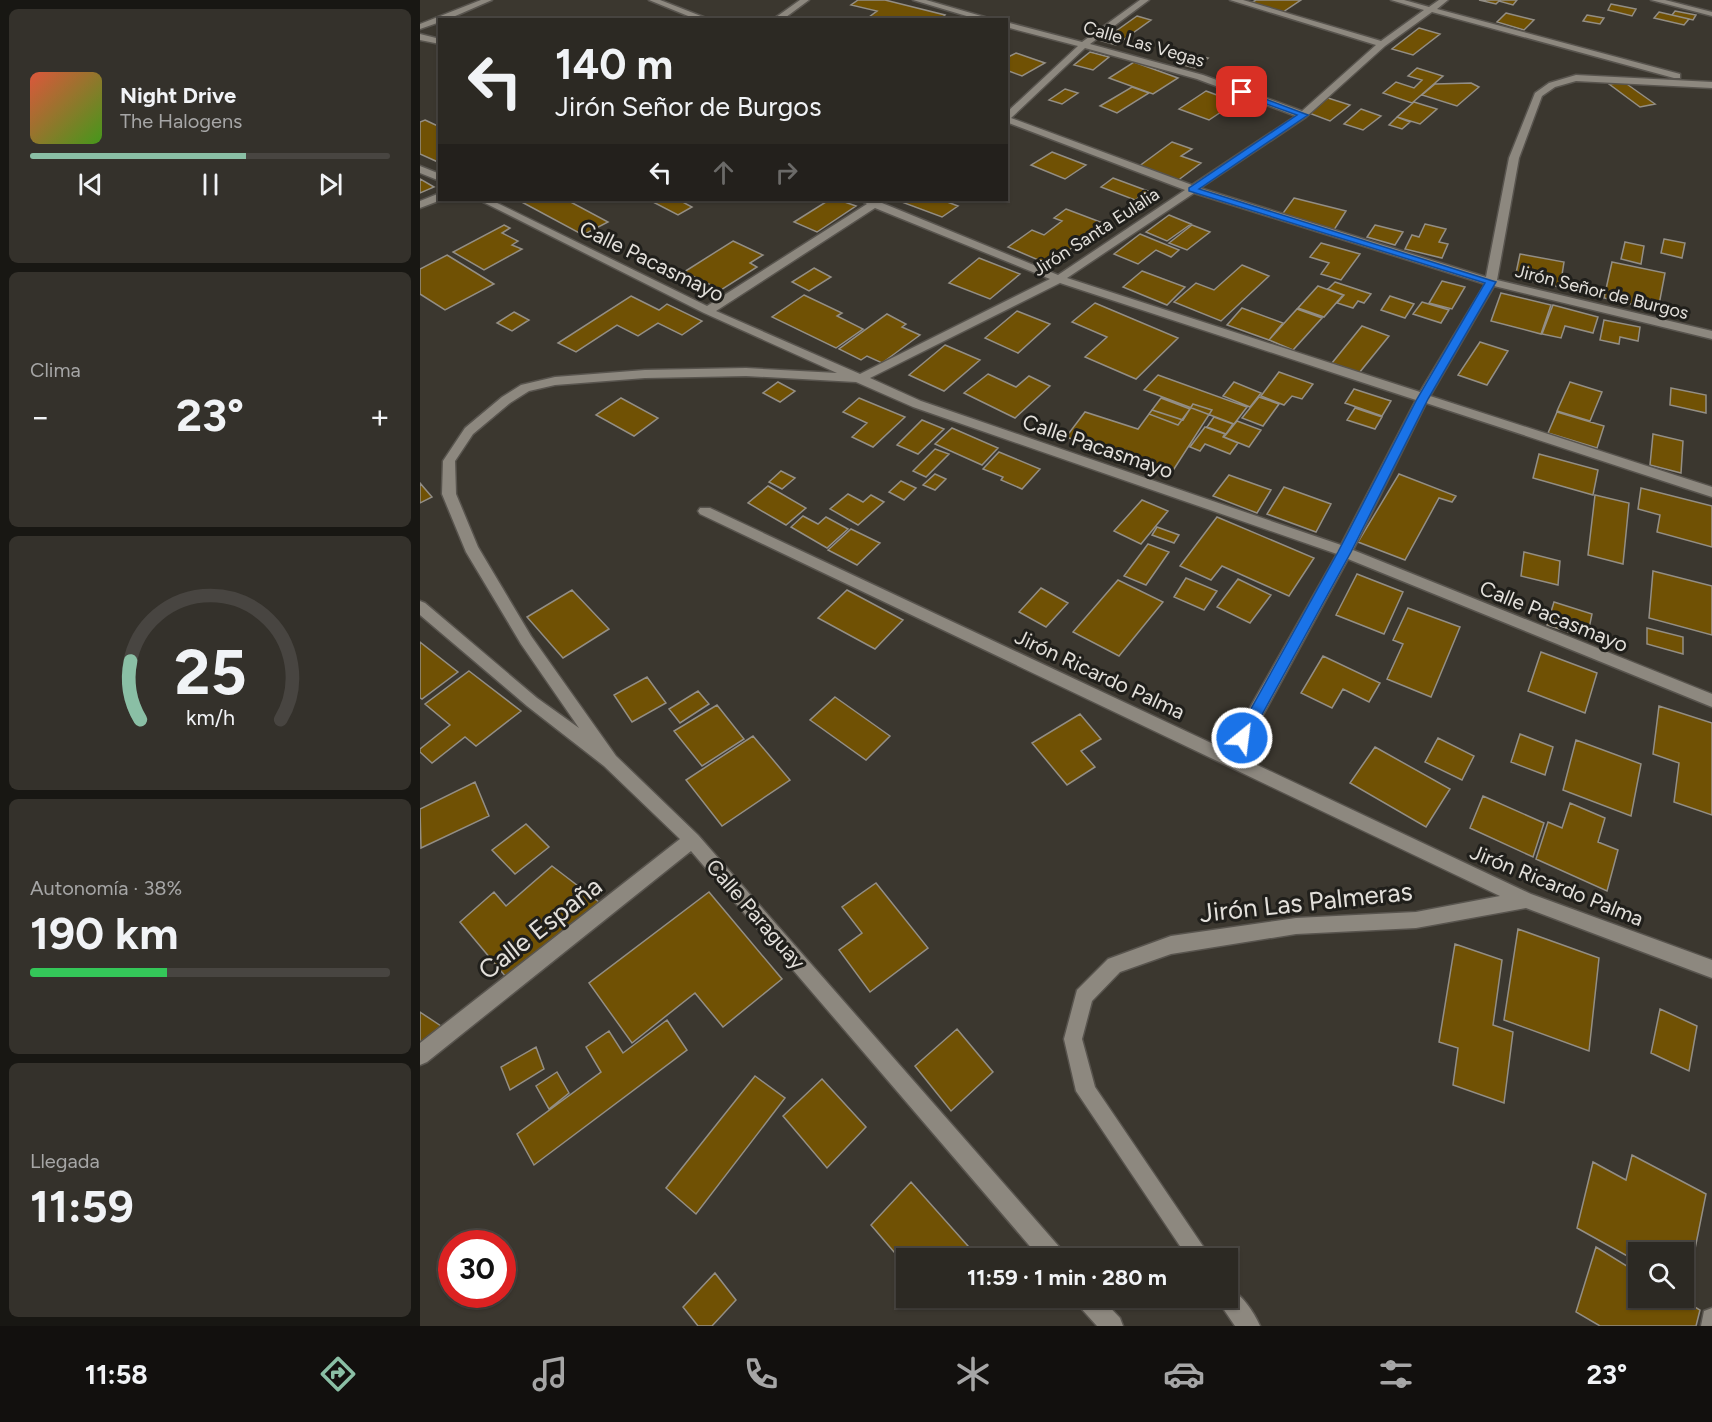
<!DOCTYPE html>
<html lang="es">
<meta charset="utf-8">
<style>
body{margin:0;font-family:Figtree,sans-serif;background:#34312b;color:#f1f3f6;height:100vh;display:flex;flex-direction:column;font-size:22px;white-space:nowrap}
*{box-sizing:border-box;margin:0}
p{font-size:20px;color:#a6a6a6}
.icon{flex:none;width:33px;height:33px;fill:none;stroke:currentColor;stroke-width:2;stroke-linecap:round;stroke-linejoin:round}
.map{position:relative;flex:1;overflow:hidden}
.sheet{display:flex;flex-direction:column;gap:9px;padding:9px;background:#181713;width:420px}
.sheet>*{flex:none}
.guide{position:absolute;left:18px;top:18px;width:570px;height:183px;border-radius:0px;box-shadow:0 2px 4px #0004,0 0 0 2px #484541;background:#2c2923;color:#f1f3f6;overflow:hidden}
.tools{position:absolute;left:1208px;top:1242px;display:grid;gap:12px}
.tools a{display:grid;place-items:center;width:66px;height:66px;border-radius:0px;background:#2c2923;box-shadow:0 2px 4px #0004,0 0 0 2px #484541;font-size:30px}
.speed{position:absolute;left:18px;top:1230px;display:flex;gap:12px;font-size:30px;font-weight:700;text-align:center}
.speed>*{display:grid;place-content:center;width:78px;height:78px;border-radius:50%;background:#2c2923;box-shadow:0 2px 4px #0004,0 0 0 2px #484541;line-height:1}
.speed .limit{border:9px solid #d22;background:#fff;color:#111}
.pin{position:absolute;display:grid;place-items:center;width:51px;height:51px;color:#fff;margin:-26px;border-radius:12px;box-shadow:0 3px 9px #0006}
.me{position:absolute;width:66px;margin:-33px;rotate:29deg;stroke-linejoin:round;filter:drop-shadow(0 0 4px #0008)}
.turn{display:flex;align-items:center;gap:21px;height:126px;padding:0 18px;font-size:27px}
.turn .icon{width:78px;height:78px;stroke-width:2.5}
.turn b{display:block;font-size:42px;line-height:51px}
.lanes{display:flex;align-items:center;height:57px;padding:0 18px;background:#0003;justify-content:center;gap:30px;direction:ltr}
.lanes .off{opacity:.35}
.big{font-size:45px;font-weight:700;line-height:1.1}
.sheet .card{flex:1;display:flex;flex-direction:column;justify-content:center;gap:9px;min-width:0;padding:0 21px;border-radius:9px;background:#34312b}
.sheet .dial{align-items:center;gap:0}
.dial svg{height:156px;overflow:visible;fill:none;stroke:#484541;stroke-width:7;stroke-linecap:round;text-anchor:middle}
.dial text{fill:#f1f3f6;stroke:none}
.song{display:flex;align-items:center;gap:18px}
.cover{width:72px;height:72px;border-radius:9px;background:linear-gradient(135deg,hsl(10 70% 55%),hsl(100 70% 35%))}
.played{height:6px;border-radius:3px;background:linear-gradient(90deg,#8abfa5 60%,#484541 60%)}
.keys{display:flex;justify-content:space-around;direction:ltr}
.heat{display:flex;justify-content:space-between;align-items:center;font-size:33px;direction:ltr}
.charge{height:9px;border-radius:4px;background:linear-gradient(90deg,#34c759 38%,#484541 0)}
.trip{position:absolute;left:476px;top:1248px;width:342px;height:60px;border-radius:0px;background:#2c2923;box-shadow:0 2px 4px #0004,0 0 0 2px #484541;font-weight:700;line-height:60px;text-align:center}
.tabs{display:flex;height:96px;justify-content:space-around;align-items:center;background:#12100e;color:#a6a6a6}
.tabs .icon{width:42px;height:42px}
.tabs .active{color:#8abfa5}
.tabs b{font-size:27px;color:#f1f3f6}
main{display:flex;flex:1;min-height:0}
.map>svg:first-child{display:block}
.building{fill:#705104;stroke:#938e85;stroke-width:1.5}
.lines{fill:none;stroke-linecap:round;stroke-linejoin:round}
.minor-casing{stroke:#58544e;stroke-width:3}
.minor{fill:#8d887f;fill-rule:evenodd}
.route{fill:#1a73e8;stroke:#114b97;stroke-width:1.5}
.labels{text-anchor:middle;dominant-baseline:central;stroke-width:6;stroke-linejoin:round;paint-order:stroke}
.far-street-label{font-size:18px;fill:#e3e0db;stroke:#201f1b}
.street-label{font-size:21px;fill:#e3e0db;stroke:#201f1b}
.near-street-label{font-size:26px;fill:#e3e0db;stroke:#201f1b}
</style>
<main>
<section class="sheet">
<div class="card">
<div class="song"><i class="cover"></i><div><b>Night Drive</b><p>The Halogens</p></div></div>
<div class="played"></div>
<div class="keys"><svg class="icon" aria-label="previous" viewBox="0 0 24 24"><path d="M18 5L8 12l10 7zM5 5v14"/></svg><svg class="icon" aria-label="pause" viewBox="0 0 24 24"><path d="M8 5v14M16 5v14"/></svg><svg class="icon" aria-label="next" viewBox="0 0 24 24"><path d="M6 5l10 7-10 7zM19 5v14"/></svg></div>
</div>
<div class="card"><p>Clima</p>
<div class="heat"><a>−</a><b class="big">23°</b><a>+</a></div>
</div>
<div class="card dial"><svg viewBox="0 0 100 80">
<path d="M14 69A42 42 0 1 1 86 69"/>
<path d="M14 69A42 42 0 0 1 9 39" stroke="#8abfa5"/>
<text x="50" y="56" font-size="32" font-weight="700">25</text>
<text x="50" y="72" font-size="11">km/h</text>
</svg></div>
<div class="card"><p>Autonomía · 38%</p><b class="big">190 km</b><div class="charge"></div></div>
<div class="card"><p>Llegada</p><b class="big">11:59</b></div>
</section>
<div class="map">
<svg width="1292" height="1326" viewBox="0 0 1292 1326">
<rect width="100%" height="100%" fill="#3b372f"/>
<path class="building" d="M438,0h27l60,15 -5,5h-75l12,-9 -26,-6z
M836,0h45l-18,12 -32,-9z
M1059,0h38l-4,5 -14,-4 -3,3z
M1191,4l25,5 -4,7 -24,-6z
M1255,11l21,4 -3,5 -21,-5z
M1239,12l30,7 -5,6 -30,-7z
M1086,13l28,7 -10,10 -27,-8z
M1167,15l17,3 -4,6 -17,-3z
M717,16l14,4 -35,25 -14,-4z
M999,28l21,6 -27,21 -21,-6z
M670,52l19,5 -16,13 -19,-5z
M596,53l29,10 -23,13 -16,-6v-12z
M776,55l12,3 -13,10 -12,-3z
M714,62l44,16 -25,16 -44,-16z
M997,68l26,8 -31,27 -29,-10 13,-11 18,6 8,-8 -14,-4z
M1204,82l14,10 17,12 -15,3 -31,-23z
M1051,83l8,4 -22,19 -35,-11 13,-11z
M712,87l17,6 -32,20 -17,-7z
M645,89l13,4 -16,11 -13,-4z
M786,91l30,11 -27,18 -30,-11z
M908,98l22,7 -20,16 -21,-8z
M994,102l23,7 -17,15 -23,-7z
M941,109l20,7 -18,14 -19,-6z
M977,117l13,5 -8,7 -13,-4z
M5,120l15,7 -2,35 -18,-8v-32z
M752,142l20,7 -11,7 20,7 -24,18 -39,-14z
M632,152l34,13 -21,14 -34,-14z
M693,178l35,13 -13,9 -34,-13z
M0,179l14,8 -14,6z
M874,198l52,13 -12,19 -53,-14z
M98,200h49l41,22 -25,13z
M242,200h17l13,7 -14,8 -23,-12z
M409,200h10l17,6 -39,26 -23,-10z
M480,200h42l16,6 -16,11 -43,-16z
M646,209l37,14 -53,42 -42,-18 24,-17 12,5 18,-14 -8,-3z
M749,215l22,9 -24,17 -21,-9z
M1005,224l21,5 -7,13 9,2 -6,14 -37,-9 7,-14 7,2z
M84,225l6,3 -8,5 16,8 -6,4 10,4 -38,21 -31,-18z
M772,225l18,7 -23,18 -18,-7z
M955,225l28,7 -8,13 -28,-8z
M720,234l39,16 -8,7 -15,-7 -18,14 -24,-10z
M1244,239l21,4 -3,15 -21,-5z
M313,241l30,14 -13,8 7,4 -36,23 -37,-18z
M1205,242l19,4 -3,18 -20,-5z
M901,243l39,11 -19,26 -20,-6 8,-11 -19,-6z
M1100,254l44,8 -4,25 -45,-9z
M27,255l47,29 -49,26 -25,-16v-25z
M559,258l41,16 -30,25 -41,-16z
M1192,262l53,11 -7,37 -54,-12z
M822,265l27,11 -48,45 -47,-19 22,-19 18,7z
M394,268l17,9 -22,14 -17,-9z
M722,271l43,16 -18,18 -44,-18z
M1022,281l23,6 -13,22 -23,-6z
M915,282l36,12 -7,9 -6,-2 -5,7 -16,-5 7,-8 -16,-6z
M898,286l25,9 -19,22 -26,-9z
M1081,293l50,12 -10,29 -50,-13z
M384,295l38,18 -5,3 26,13 -27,19 -64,-31z
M211,296l28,14 8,-6 35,17 -20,14 -24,-12 -20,13 -21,-11 -41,27 -18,-9z
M970,296l24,8 -9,14 -24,-8z
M1002,302l27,8 -8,13 -28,-9z
M675,303l83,35 -42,41 -51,-22 22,-20 -35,-15z
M1133,305l45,12 -5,16 -28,-7 -4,12 -19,-4z
M822,308l41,15 -14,17 -42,-15z
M877,309l25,9 -29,32 -24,-10z
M597,311l33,13 -32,29 -33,-15z
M94,312l15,8 -17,11 -15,-8z
M467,314l19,10 -4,3 18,8 -38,28 -15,-7 -6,4 -22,-11z
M1184,320l36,7 -2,14 -18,-4 -1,7 -19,-4z
M942,326l27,10 -30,37 -27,-10z
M1060,342l28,9 -21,34 -29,-10z
M525,345l35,15 -36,31 -35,-16z
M859,372l34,12 -11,15 -10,-3 -8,9 -23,-9z
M568,374l28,13 13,-11 21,10 -35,32 -51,-25z
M738,375l89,32 -13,17 -90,-34z
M358,382l17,9 -15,11 -17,-9z
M814,382l27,11 -11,14 -27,-11z
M1150,382l32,10 -12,29 -33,-10z
M1251,388l35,7v18l-36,-8z
M934,389l37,12 -9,15 -37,-13z
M839,397l20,7 -16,22 -21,-8z
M201,398l37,20 -24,18 -38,-21z
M439,398l46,19 -32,30 -21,-10 15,-14 -24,-11z
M741,398l29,11 -12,16 -29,-11z
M773,404l19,6 -40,62 -106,-35 19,-25 53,17 14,-19 31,10z
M935,408l27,9 -7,12 -28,-9z
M1137,412l47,14 -7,22 -49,-15z
M794,417l19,7 -7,10 -19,-7z
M502,420l22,9 -26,25 -21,-9z
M817,421l24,9 -12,17 -25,-10z
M785,427l20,7 -2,3 15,6 -8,11 -25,-10 -5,7 -10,-4z
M532,428l46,20 -16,17 -47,-21z
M1233,434l30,7 -2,32 -31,-8z
M515,449l14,5 -23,23 -13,-6z
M579,452l41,17 -18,20 -21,-9 2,-3 -20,-8z
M1119,454l59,16 -5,25 -60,-17z
M361,471l14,7 -13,11 -13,-7z
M515,474l11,5 -11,11 -12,-5z
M979,474l57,22 -4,6 -13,-4 -34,62 -47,-18z
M809,475l42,15 -14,23 -44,-17z
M481,481l15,7 -12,12 -15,-8z
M0,483l12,14 -12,6z
M348,486l38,22 -20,17 -38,-22z
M864,487l47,17 -15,28 -49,-18z
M1221,488l71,18v41l-55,-15 3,-17 -22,-6z
M428,494l15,8 8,-7 13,7 -26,23 -28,-16z
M1175,495l34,8 -6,61 -35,-9z
M722,500l26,11 -27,33 -27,-13z
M383,516l15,8 8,-7 22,12 -21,19 -36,-21z
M797,517l97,41 -25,38 -67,-30 -11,14 -31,-14z
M737,527l22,8 -5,8 -22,-8z
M431,529l29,14 -23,22 -29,-15z
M728,544l21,8 -23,33 -22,-9z
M1104,552l36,9 -2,24 -37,-9z
M1233,571l59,15v49l-63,-17z
M937,574l46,18 -19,42 -48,-19z
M766,578l31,13 -13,19 -30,-13z
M818,579l33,16 -21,28 -33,-16z
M698,580l45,22 -44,54 -46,-24z
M621,588l27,15 -22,24 -27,-15z
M152,590l37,39 -46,29 -36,-41z
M427,590l56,30 -28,29 -57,-31z
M1134,602l38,12 -5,24 -40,-13z
M988,608l52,19 -29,70 -44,-18 16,-35 -10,-4z
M1227,628l36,9v17l-36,-10z
M0,642l38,30 -36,27 -2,-1z
M1121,652l56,21 -12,40 -57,-22z
M903,656l57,27 -11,19 -26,-13 -11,19 -31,-15z
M49,671l52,40 -45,35 -11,-9 -33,26 -12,-11v-3l30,-24 -25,-21z
M227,677l19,26 -34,19 -18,-27z
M278,691l11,13 -29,19 -11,-14z
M415,697l55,39 -24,24 -56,-40z
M297,705l27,34 -42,27 -28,-35z
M1239,706l53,17v92l-38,-13 5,-39 -26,-9z
M660,714l21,25 -20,12 14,16 -28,18 -35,-42z
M1100,734l33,13 -8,28 -34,-13z
M333,736l37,44 -68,46 -36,-46z
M1018,738l36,18 -12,24 -37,-18z
M1156,740l65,24 -10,52 -68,-26z
M955,747l75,42 -24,38 -76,-44z
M55,782l14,34 -68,32 -1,-39z
M1063,796l61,27 -11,34 -63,-29z
M1150,803l35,15 -7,24 20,8 -11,41 -71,-32 12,-37 14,6z
M106,824l23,23 -34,27 -23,-24z
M132,866l47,36 -93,75 -46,-55 34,-30 12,14z
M456,883l52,65 -58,44 -31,-42 23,-17 -20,-26z
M289,892l73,87 -59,48 -28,-34 -63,50 -43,-60z
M1098,929l81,29 -10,93 -85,-31z
M1035,944l47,16 -9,65 20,7 -9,71 -51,-18 5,-37 -19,-6z
M1240,1009l37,17 -8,45 -38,-18z
M0,1012l21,14 -21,17z
M247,1020l20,30 -153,115 -17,-31 84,-62 -15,-25 23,-16 14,22z
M537,1029l36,43 -42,39 -36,-45z
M116,1047l8,22 -34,21 -9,-23z
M137,1072l12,21 -20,16 -13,-23z
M335,1076l30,22 -89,116 -30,-26z
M402,1079l44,48 -39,41 -44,-52z
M1212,1155l74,39 -19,95 -4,-2v-35h-45v10l-61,-34 16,-66 33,18z
M491,1182l65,73 -3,3h-67v8l-35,-41z
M1176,1247l42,26v25h42l20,12 -4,16h-96l-24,-14z
M295,1273l21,27 -24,26h-14l-15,-19z"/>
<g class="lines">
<defs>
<path id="minor" d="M61,0h11l-46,20h-6v2l-20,7v-5z
M229,0h11l51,20h-13z
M380,0h9l-27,20h-10z
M493,0h13l69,20h-15z
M720,0h9l-59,44 113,31 99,36 74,-66 -146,-45h13l138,41 43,-31 -33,-10h13l25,7 10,-7h9l-11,9 243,65v4h-6l-242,-66 -47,34 -79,71 -106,71 286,89 23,-119 26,-65 14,-10 27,-8 136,7v6l-136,-7 -21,6 -13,9 -23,62 -22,122 215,51v8l-218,-53 -64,110 282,91v10l-286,-94 -73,147 359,144v13l-364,-148 -108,198 291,137 181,66v18l-186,-70 -110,20 -120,6 -125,20 -51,18 -28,29 -10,38 13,48 116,171h-23l-112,-167 -12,-52 13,-49 31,-31 63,-23 125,-18 120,-6 84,-16 -800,-382 -2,-3 2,-3h10l516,242 111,-196 -424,-147 -57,-25 -110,-6 -101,2 -90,7 -26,6 -19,12 -37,31 -18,27 1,33 22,53 53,89 85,120 82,79 364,415 3,8h-25l-349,-407 -264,211 -7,3v-22l260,-204 -76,-73 -77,-60 -107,-91v-14l5,2 112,95 42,30 -58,-84 -55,-92 -24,-58 1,-33 22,-33 37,-31 19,-12 34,-8 90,-7 101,-2 91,5 -133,-60 -225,-113h12l216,106 160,-102 -7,-4h25l-3,3 176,72 127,-85 -179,-68v-9l72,-67 -72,-19v-5l76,20zM665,48l112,31 99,37 -104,69 -181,-67zM774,193l291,91 -65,108 -353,-114zM455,208l175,71 -190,95 -144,-63zM640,283l356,117 -75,145 -420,-144 -51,-23z
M1231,0h14l47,12v4z
M0,34l20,5v5l-20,-4z
M0,166l20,8v7l-20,-8z
M20,193l1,7 -21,8v-7z
M807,1287c14,6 27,25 33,39h-25l-19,-28h11z
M656,1298h25l19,20 3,8h-26l-18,-20z
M1292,1308v18h-11l3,-15z"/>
</defs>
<use href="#minor" class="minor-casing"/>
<use href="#minor" class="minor"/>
</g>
<path class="route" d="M819,91h5l64,24 -109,74 297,93 -68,117 -77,153 -104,190h-10l-2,-4 2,-4 101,-182 79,-153 68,-116 -296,-92v-3l108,-73 -58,-21z"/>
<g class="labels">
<g class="far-street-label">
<text transform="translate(724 44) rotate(16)">Calle Las Vegas</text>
<text transform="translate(676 232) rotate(-33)">Jirón Santa Eulalia</text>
<text transform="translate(1182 292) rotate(14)">Jirón Señor de Burgos</text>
</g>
<g class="street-label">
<text transform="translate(232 261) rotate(26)">Calle Pacasmayo</text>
<text transform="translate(678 446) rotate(19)">Calle Pacasmayo</text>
<text transform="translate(1134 616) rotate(22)">Calle Pacasmayo</text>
<text transform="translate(680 674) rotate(25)">Jirón Ricardo Palma</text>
<text transform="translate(1137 885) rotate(22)">Jirón Ricardo Palma</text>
<text transform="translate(336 914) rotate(49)">Calle Paraguay</text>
</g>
<g class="near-street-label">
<text transform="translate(886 902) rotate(-6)">Jirón Las Palmeras</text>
<text transform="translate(120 928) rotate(-38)">Calle España</text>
</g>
</g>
</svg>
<div class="tools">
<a><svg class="icon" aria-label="search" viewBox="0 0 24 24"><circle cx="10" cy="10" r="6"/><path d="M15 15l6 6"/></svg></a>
</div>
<div class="speed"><div class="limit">30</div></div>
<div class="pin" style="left:822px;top:92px;background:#d93025"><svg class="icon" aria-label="arrive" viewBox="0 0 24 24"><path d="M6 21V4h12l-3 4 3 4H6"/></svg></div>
<svg class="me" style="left:822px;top:738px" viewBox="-20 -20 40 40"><circle r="17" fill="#1a73e8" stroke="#fff" stroke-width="3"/><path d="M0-11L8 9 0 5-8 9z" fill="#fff"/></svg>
<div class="trip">11:59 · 1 min · 280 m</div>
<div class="guide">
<div class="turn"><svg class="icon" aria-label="left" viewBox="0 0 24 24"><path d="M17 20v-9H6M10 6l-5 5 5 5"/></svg><div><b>140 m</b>Jirón Señor de Burgos</div></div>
<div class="lanes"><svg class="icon" aria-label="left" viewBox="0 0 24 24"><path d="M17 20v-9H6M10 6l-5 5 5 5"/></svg><svg class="icon off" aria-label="ahead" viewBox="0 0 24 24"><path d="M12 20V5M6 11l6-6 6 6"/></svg><svg class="icon off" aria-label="right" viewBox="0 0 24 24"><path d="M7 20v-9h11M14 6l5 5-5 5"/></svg></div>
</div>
</div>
</main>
<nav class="tabs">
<b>11:58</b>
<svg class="icon active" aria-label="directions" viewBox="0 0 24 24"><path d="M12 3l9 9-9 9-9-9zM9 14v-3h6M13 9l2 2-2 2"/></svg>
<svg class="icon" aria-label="music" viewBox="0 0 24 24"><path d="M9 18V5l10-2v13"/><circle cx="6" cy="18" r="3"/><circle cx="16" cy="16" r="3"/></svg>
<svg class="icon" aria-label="phone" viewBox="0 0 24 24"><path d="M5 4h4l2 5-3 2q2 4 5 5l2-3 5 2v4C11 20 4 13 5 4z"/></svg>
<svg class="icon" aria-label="climate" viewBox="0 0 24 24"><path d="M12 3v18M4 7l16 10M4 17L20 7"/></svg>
<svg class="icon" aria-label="car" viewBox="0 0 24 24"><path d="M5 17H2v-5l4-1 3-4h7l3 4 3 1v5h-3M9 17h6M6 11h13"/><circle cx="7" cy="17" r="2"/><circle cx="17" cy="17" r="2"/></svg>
<svg class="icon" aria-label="filters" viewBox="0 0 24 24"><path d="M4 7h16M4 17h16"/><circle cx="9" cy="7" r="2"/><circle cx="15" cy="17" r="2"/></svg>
<b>23°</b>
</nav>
